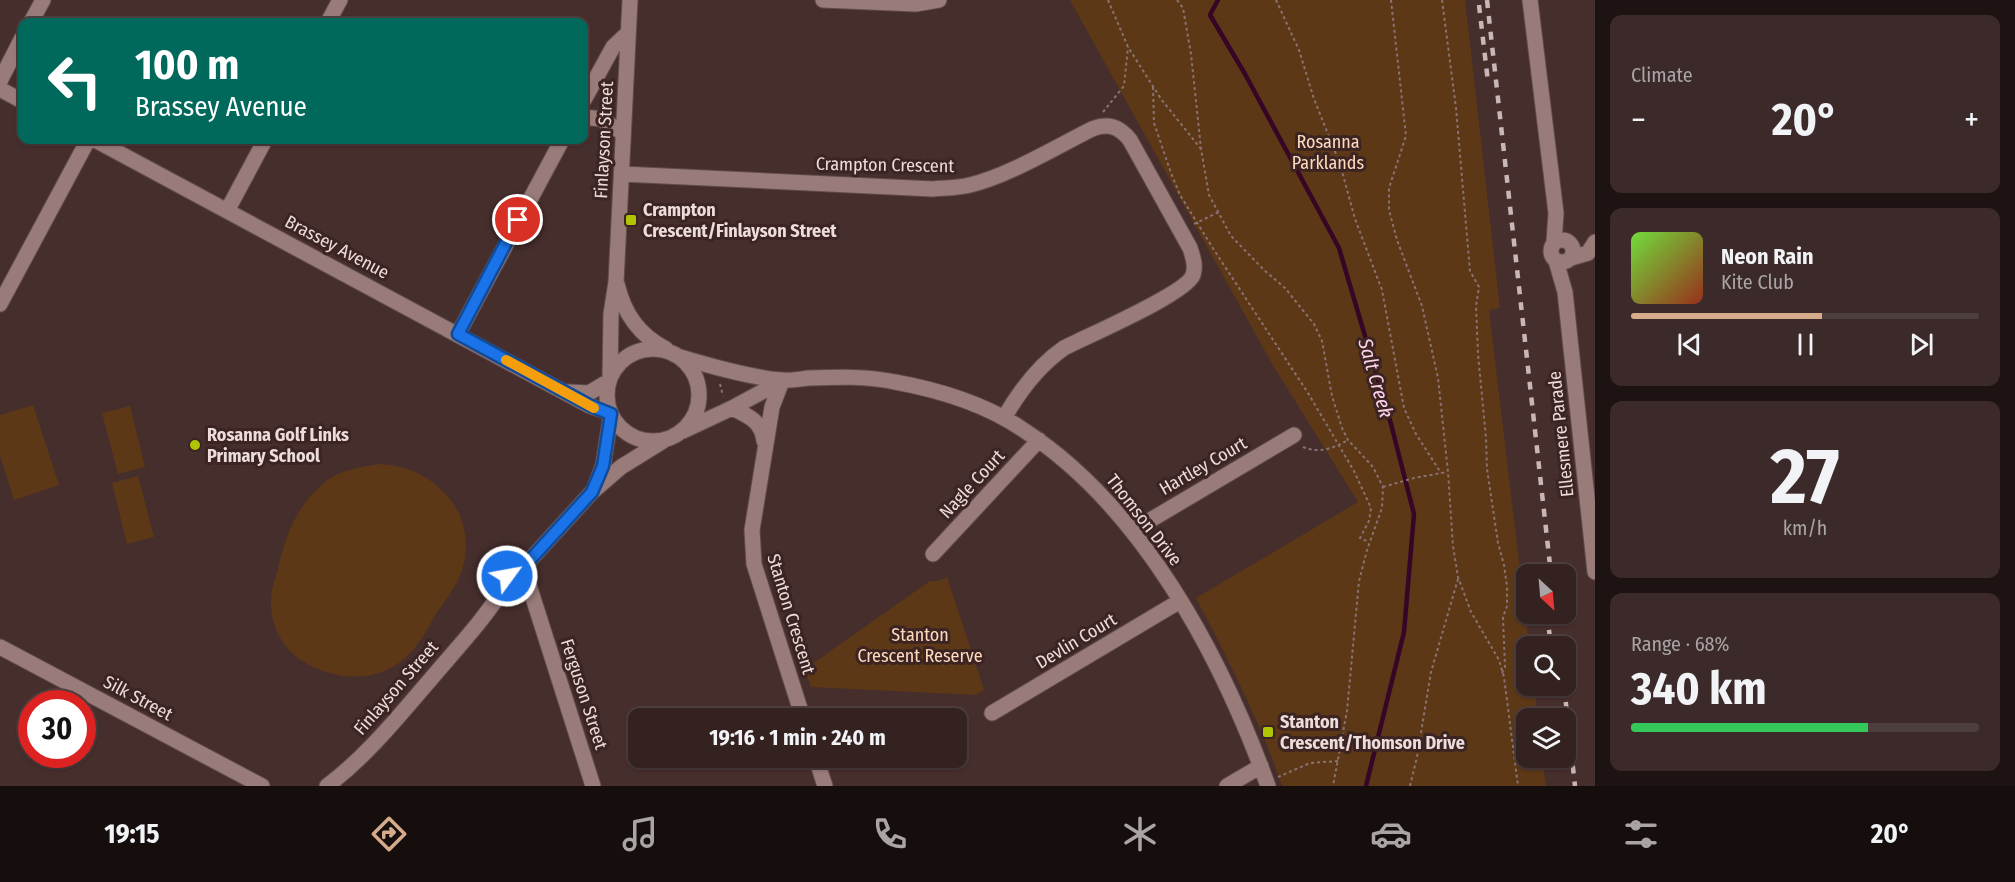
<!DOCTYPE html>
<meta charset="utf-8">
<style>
body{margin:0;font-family:"Fira Sans Condensed",sans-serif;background:#3c2a2a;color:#f1f3f6;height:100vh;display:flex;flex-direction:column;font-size:22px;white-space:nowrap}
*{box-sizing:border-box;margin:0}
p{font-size:20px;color:#a9a4a5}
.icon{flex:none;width:33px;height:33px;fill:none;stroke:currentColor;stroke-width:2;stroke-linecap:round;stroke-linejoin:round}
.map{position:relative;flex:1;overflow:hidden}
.sheet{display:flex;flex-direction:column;gap:15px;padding:15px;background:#1d1312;width:420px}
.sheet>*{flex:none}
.guide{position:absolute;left:18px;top:18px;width:570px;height:126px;border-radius:12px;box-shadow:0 2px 4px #0004,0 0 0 2px #4e3f3f;background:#00695c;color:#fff;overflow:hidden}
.needle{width:39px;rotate:154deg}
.controls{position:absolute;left:1516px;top:564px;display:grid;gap:12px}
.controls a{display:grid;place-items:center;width:60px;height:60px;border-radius:12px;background:#342221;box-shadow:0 2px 4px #0004,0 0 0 2px #4e3f3f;font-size:30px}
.speed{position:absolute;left:18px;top:690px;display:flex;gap:12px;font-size:30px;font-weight:700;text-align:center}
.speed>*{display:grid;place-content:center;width:78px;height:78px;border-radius:50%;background:#342221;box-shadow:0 2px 4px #0004,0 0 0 2px #4e3f3f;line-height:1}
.speed .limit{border:9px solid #d22;background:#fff;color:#111}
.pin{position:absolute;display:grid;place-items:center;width:51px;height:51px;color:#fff;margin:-26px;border:3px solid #fff;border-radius:50%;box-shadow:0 2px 6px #0007}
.me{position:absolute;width:66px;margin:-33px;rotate:58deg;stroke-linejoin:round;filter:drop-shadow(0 0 4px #0008)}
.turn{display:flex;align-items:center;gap:21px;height:126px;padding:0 18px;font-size:27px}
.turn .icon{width:78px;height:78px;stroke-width:2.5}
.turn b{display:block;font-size:42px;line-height:51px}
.big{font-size:45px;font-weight:700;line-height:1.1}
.sheet .card{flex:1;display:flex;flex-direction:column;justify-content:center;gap:9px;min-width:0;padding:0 21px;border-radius:12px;background:#3c2a2a}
.sheet .dial{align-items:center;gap:0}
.dial b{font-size:78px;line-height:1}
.song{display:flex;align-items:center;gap:18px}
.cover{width:72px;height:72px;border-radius:9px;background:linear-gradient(135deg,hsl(100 70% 55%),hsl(10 70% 35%))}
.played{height:6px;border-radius:3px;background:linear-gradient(90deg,#d6ab8b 55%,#4e3f3f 55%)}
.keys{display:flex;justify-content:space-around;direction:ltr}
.heat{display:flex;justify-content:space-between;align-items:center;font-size:33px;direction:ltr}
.charge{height:9px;border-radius:4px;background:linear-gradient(90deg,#34c759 68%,#4e3f3f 0)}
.trip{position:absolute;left:628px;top:708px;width:339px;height:60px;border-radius:12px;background:#342221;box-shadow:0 2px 4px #0004,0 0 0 2px #4e3f3f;font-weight:700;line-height:60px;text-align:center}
.menu{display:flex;height:96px;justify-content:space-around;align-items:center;background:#150e0d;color:#a9a4a5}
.menu .icon{width:42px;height:42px}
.menu .current{color:#d6ab8b}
.menu b{font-size:27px;color:#f1f3f6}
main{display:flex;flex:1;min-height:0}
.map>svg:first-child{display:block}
.green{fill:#5c3816}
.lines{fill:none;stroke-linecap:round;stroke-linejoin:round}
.stream{stroke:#370525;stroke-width:4.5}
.minor-casing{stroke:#614d4c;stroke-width:17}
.path{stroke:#887372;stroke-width:2;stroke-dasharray:3 3;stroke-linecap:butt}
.minor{stroke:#997c7a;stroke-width:15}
.rail{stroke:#c9b7b6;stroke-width:4.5;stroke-dasharray:8 8;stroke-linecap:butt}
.route-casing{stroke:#114b97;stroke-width:15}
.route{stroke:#1a73e8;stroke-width:10}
.slow{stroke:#f59e0b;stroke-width:10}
.poi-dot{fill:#afc506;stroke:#3b2422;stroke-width:2}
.labels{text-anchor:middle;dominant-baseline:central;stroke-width:6;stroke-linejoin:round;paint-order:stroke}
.street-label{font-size:18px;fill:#ecdcdb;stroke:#3b2422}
.park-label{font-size:18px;fill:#ffdbbe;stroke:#3b2422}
.poi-label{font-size:18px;font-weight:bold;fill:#ecdcdb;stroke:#3b2422;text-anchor:start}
.water-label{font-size:20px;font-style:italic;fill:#fdd2e8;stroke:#3b2422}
</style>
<main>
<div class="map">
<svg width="1595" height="786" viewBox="0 0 1595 786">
<rect width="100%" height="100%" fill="#462e2c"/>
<path class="green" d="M1070,0h395l35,308 -11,2 40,336h-2v40h7l4,32h-11v40h15l4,28h-264c-22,-65 -54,-127 -86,-188l162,-96 -87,-140z
M33,405l26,80 -45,15 -14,-44v-41z
M130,406l15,61 -27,7 -16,-61z
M379,464c54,2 99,47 84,103 -5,18 -17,32 -27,47 -7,12 -14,25 -22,35 -27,32 -68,34 -103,17 -26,-13 -41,-37 -40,-66 0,-10 4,-21 7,-31 7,-33 19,-64 46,-86 15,-13 36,-16 55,-19z
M138,476l16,61 -27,7 -15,-61z
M947,577l37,113 -8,5 -165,-8 -6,-18 125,-88h9z"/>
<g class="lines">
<path class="stream" d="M1218,0l-8,15 35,59 94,174 52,176 23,90 -10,118 -38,154"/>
<defs>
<path id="minor" d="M823,0l93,4 23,-4
M1530,0l26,213 -2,29
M31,22l12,-22
M328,22l12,-22
M0,81l22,-43
M0,89l22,12
M584,100l29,-53 15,-14
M584,117l17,2 22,14
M95,140l495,266 21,7
M622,174l311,15c12,-1 25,-1 37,-4 38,-9 86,-38 122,-56 16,-6 27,-3 38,11l60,108c3,9 6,18 3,27 -7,19 -106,61 -129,73 -26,18 -44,42 -60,70
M227,211l38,-71
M1551 251a11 11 0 1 1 22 0a11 11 0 1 1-22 0Z
M1571,258l17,-5 7,-11
M1556,261l9,31 30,280
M617,284c7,30 22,51 49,65
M0,304l88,-164
M458,334l104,-194
M607 395a46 46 0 1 1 92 0a46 46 0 1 1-92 0Z
M680,357c30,9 71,21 102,23 9,1 18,-1 27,-2 29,-1 58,-2 86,4 44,8 90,22 127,47 120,77 199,227 246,357
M610,377l1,-63 5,-32 14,-282
M782,381l-10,26 -20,123 2,34 49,154
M568,392l21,1 20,-12
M732,408c17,8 30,14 32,33
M683,431l49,-23 50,-27
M595,486l8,-20 8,-52
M1132,531l162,-96
M933,554l106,-114
M520,571l72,-79 29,-25 42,-26
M504 583a12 12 0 1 1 24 0a12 12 0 1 1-24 0Z
M528,582l65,204
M0,647l262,139
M992,713l188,-112
M816,758l9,28
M327,786c40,-30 71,-69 103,-106 26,-31 54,-60 75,-94
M1227,786l34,-20"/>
</defs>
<use href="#minor" class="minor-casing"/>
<path class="path" d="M1108,0l20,47 33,52 40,50
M1177,0l6,8 8,46 10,95 8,46 22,41 33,34 21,18 29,36 8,17 10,55 10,32 6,12 25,27 10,20 -1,21 -15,42 -8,31 -12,130 -14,75
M1276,0l23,50 15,49 26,65 15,55 27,71 22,118 12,26 25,39
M1391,0l15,136 -17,52v22l8,30 25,66 16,72 10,94 5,74 5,31 13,35 28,48 5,17 14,109
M1442,0l14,108 14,163 9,16 -3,19 2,48 8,84 1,31 11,74 6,22 3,22v19l-4,11 2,50 -3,6
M1153,87l1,36 17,50 9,22 34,55 94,143 46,78 17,37 -2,13 -9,17 9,4
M1103,112l21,-26 4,-39
M1194,224l25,-12
M720,384l3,12
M1303,447c16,7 31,1 45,-7
M1383,487l31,-9 33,-6
M1278,777l32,-14 28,-2
M1410,786l7,-29 14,-85 27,-93"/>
<use href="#minor" class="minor"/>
<path class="rail" d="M1487,0l64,574
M1479,5l9,77
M1547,614l4,32
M1564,686l11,100"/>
</g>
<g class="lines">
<defs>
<path id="route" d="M507,576l5,-4 8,-1 72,-79 11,-26 8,-52 -20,-8 -133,-72 60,-114"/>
</defs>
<use href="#route" class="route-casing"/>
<use href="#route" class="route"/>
<path class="slow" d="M506,360l88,48"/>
</g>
<g class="poi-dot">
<rect x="625" y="214" width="12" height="12" rx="3"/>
<circle cx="195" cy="445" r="6"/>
<rect x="1262" y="726" width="12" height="12" rx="3"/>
</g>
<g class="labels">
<g class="street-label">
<text transform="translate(604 140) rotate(-87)">Finlayson Street</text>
<text transform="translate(885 165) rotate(1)">Crampton Crescent</text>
<text transform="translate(337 247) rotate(28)">Brassey Avenue</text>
<text transform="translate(1561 434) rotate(-96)">Ellesmere Parade</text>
<text transform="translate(1203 466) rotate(-30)">Hartley Court</text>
<text transform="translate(972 484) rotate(-47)">Nagle Court</text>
<text transform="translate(1144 520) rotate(52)">Thomson Drive</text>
<text transform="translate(791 614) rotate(73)">Stanton Crescent</text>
<text transform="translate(1076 641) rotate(-31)">Devlin Court</text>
<text transform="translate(396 688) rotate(-49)">Finlayson Street</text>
<text transform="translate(584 694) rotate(72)">Ferguson Street</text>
<text transform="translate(138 698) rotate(28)">Silk Street</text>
</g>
<g class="park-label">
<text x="1328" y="142">Rosanna<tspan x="1328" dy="21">Parklands</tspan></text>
<text x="920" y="635">Stanton<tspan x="920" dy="21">Crescent Reserve</tspan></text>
</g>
<g class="poi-label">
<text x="643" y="210">Crampton<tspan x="643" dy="21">Crescent/Finlayson Street</tspan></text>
<text x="207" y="435">Rosanna Golf Links<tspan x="207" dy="21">Primary School</tspan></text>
<text x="1280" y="722">Stanton<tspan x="1280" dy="21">Crescent/Thomson Drive</tspan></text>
</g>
<g class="water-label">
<text transform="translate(1376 378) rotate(74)">Salt Creek</text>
</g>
</g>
</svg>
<div class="controls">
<a><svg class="needle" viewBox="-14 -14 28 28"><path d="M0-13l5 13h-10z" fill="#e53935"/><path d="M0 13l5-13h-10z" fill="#a9a4a5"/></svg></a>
<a><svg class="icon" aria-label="search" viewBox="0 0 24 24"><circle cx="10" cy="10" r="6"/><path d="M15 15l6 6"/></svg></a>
<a><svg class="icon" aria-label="layers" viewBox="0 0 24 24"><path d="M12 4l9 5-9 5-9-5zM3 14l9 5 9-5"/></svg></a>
</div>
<div class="speed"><div class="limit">30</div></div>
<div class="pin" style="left:518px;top:220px;background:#d93025"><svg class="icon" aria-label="arrive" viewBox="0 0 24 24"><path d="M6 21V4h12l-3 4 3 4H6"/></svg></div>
<svg class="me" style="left:507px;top:576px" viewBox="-20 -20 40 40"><circle r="17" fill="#1a73e8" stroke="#fff" stroke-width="3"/><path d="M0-11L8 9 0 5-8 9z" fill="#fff"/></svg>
<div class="trip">19:16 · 1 min · 240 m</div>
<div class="guide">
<div class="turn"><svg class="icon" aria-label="left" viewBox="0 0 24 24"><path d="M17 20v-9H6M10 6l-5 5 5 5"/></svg><div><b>100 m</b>Brassey Avenue</div></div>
</div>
</div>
<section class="sheet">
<div class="card"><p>Climate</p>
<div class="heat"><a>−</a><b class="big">20°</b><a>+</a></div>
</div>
<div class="card">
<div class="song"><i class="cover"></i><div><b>Neon Rain</b><p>Kite Club</p></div></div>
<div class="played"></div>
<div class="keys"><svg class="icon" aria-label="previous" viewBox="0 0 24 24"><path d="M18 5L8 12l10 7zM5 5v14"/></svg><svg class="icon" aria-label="pause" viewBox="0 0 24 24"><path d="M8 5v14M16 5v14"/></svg><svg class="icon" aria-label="next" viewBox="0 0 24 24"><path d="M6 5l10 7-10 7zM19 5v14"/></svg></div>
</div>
<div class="card dial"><b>27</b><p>km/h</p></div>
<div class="card"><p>Range · 68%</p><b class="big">340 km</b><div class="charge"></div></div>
</section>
</main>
<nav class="menu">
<b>19:15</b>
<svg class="icon current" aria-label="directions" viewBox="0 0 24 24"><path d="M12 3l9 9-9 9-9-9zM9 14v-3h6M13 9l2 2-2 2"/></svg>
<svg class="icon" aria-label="music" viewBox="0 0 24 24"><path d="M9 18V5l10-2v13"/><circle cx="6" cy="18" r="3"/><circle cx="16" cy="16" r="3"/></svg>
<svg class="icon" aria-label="phone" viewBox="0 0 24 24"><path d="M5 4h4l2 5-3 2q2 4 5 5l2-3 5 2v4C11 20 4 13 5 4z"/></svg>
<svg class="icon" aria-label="climate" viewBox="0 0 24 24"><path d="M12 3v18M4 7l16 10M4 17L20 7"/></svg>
<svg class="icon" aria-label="car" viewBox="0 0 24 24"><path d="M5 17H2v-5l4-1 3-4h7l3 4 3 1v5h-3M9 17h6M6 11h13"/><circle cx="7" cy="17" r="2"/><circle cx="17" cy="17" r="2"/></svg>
<svg class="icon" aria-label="filters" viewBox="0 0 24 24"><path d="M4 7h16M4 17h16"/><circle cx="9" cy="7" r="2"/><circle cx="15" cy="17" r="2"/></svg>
<b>20°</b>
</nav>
